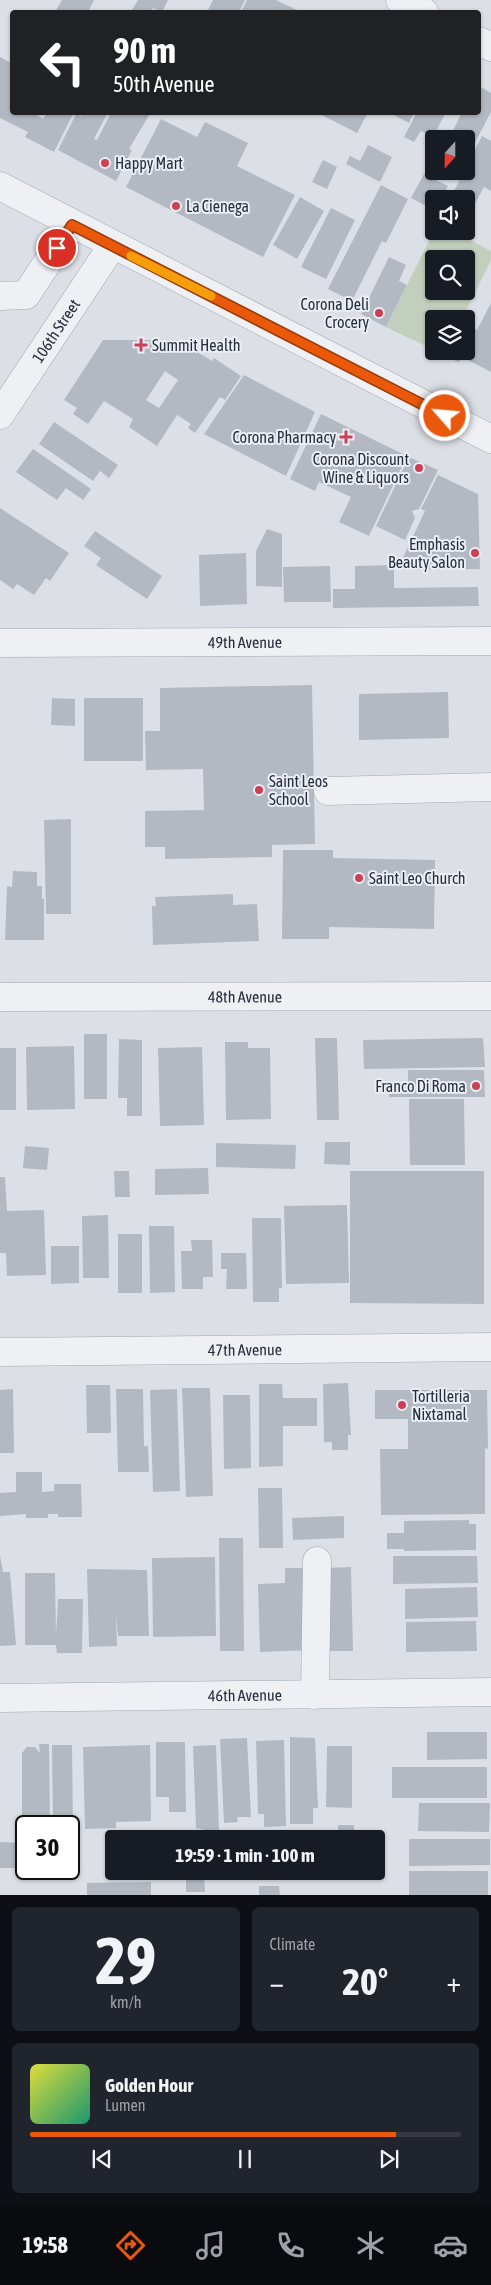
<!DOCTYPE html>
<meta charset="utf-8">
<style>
body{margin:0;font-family:"Asap Condensed",sans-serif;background:#20242c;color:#f1f3f6;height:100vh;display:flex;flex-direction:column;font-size:19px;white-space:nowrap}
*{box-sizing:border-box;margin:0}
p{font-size:16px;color:#9ea1a6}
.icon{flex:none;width:28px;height:28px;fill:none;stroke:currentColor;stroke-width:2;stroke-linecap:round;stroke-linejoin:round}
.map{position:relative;height:1895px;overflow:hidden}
.sheet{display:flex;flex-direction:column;gap:12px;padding:12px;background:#0d0f14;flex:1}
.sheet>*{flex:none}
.top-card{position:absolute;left:10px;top:10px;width:471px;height:105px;border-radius:5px;box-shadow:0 1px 4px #0004;background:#202124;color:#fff;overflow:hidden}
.needle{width:32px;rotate:201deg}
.fabs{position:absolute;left:425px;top:130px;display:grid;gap:10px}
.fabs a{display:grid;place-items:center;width:50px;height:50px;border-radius:5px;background:#171b24;box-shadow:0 1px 4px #0004;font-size:25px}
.speed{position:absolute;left:15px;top:1815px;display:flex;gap:10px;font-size:25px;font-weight:700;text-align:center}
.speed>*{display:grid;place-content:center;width:65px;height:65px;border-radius:50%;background:#171b24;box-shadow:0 1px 4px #0004;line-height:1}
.speed .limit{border:2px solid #111;border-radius:8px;background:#fff;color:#111}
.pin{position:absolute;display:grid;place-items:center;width:42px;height:42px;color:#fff;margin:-21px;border:2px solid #fff;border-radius:50%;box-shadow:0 1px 5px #0007}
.me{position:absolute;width:55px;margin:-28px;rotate:297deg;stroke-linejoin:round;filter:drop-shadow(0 0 4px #0008)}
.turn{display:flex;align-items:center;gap:18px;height:105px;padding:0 20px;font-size:22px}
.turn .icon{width:65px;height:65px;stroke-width:2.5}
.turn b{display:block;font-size:35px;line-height:42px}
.big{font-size:38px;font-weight:700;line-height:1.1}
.sheet .card{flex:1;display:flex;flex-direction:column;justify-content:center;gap:8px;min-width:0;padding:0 18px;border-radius:8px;background:#20242c}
.sheet .dial{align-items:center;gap:0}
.dial b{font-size:65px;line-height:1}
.song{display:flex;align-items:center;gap:15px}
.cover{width:60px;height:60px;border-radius:8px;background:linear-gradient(135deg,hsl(60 70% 55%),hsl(160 70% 35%))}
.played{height:5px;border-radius:2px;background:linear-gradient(90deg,#ea580c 85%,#363941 85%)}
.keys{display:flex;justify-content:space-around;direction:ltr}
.heat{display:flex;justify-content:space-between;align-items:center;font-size:28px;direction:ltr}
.sheet .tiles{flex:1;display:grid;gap:12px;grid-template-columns:1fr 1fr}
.card:last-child{grid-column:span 2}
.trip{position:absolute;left:105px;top:1830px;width:280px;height:50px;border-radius:5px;background:#171b24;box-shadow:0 1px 4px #0004;font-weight:700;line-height:50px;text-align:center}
.tabs{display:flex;height:80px;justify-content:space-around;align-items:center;background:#090b0e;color:#9ea1a6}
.tabs .icon{width:35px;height:35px}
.tabs .selected{color:#ea580c}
.tabs b{font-size:22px;color:#f1f3f6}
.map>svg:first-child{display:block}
.green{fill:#c2cfbd;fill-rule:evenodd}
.building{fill:#b3b9c2;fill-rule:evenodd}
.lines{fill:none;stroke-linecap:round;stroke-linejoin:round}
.minor-casing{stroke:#a2a7af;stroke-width:29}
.minor{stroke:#eef0f4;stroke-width:28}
.route-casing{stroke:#983908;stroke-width:12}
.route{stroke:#ea580c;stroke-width:9}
.slow{stroke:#f59e0b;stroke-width:9}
.poi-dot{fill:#cb4057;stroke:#ebeef4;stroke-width:2}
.labels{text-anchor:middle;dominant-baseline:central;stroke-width:4;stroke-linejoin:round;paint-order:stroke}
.poi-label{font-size:16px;fill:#262e3b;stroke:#ebeef4;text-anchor:start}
.street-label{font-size:16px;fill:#262e3b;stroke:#ebeef4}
</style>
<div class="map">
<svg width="491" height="1895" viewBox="0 0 491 1895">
<rect width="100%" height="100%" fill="#dce0e6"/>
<path class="green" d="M434,231h18l39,20v9l-29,59h-28v31l-48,-23zM434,259h32v32h-32z"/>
<path class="building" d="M62,0h32l-6,12h-33z
M138,0h30l-6,12 -9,-4 -3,4h-13l-5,-2z
M213,0h32l-6,12h-32z
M247,0h29l25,12h-60z
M0,57l11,6 1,-2v51h26l-1,3 6,4 4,-7h27l-20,40 -29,-15 3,-5 -28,-14z
M479,86l12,7v19l-25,48v-21h-11l2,-4 -5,-2 10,-21h17z
M83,112h68l-22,37 3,1 -16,31 -58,-31 18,-36 5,2zM107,114l3,1 -13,25 -3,-1z
M316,112h52l-11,21z
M388,112h26l-5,11z
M417,112h29l-13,25 -12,-6 -7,11 -10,-5z
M161,119l36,18 8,-15 43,21 -11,23 58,29 -32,62 -137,-70z
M482,136l9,5v50l-7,-4 -18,33v-21h-16l14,-28h2v-4z
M368,145l24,12 -12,25 -34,-18 4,-8 10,5z
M323,160l14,7 -10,22 -15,-7z
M424,174l24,12 -7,13h-7v11l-23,-12z
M381,185l27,14 -22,44 -4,-2 -30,60 -24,-12z
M300,197l24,14 -27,48 -24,-14z
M331,208l24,12 -29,59 -25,-12z
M389,257l17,8 -7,16 8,4 -21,42 -25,-13z
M491,303v69l-27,-14 -6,4 -10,-5 2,-6h16v-27l11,6z
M103,340h74l35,21 2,-3 27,18 -16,24 -5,-3 -25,36 -7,-5 3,-4 -14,-9 -20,31 -28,-19 4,-8 -29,-18 -16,23 -15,-10 4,-6 -13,-8zM165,371l13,9 -19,28 -13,-8z
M244,375l71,37 -29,64 -82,-42z
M321,414l86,42 -38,80 -30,-14 12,-25 -32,-15 -4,9 -25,-12z
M54,422l64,43 -9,13 -9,-7 -7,10 -54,-37z
M33,449l58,40 -8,11 -17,-12 -9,12 -41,-28z
M409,457l29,13 -19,39 -7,2 3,7 -10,22 -29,-14z
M438,475l40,19 2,75 -79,1v-8l24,-51 -4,-2z
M0,508l69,45 -19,28 -4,-3 -12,17 -17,-11 -4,5 -13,-9z
M267,529l15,5v53l-26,-1v-35z
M95,531l67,45 -15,23 -51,-34 5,-7 -17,-12z
M246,553l1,51 -47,2 -1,-51z
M394,565v23l84,-1 1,19 -146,2v-19h22v-23z
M330,566l1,36h-47l-1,-35z
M312,685l3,159 -43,1v12l-107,2v-12h-20v-36l59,-1 -1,-41 -57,1 -1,-39h15v-43z
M448,692l1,46 -90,2v-46z
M52,698l23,1v27l-24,-1z
M84,698h59v63h-59z
M71,819v95h-25l-2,-94z
M283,850h50v8l102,2 -1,69 -105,-2v12h-47z
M13,871l24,1v14h5v13h2v41h-39l2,-54 5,1z
M233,894v11l24,-1 2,37 -106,4 -1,-39h4l-1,-9z
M84,1034h23v65h-23z
M315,1038h22l2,82h-22z
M483,1038l2,29 -121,2 -1,-29z
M119,1039l23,1v76h-15v-18h-9z
M225,1042h23v6h22l1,71 -45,1z
M74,1046l1,63 -48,1 -1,-63z
M202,1047l2,78 -44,1 -2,-78z
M0,1048h16v62h-16z
M408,1070h76l1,27h-96v-12h19z
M409,1099h55l1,66h-55z
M325,1142h25v23l-26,-1z
M216,1143l80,2 -1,24 -79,-2z
M25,1146l24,2 -2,22 -24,-2z
M208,1168l1,26 -54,1v-26z
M114,1171h15l1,26h-15z
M350,1171h134v133l-134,-1z
M0,1177h5l2,34 37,-1 2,65 -39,1 -1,-23h-6z
M347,1205l2,78 -63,1 -2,-78z
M108,1215l1,63h-26l-1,-62z
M252,1218h29l1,70h-3v14h-26z
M149,1226h25l1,66 -25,1z
M118,1234h24v59h-24z
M191,1240h21l1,37h-10v12h-21l-1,-38h11z
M51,1246h28v37l-28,1z
M221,1253h25l1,36h-21l1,-20h-6z
M348,1383l3,52h-3v15h-16v-8h-8l-1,-58z
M259,1384h23l1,14h34v28h-34v40l-24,1z
M86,1385h24l1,48h-24z
M182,1388h28l3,108 -27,1z
M13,1389l1,64h-14v-63z
M116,1389h27l1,57h4l1,26h-31z
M177,1389l3,102 -27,1 -3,-102z
M375,1390h112l1,59 -3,-1v66l-104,1 -1,-66h28v-30h-33z
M223,1395h27l1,73 -27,1z
M16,1472h26v20l12,-1v-7h27l1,33h-24v-3h-10v4h-22v-4l-26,2v-23l16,-1z
M258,1488h24l1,60h-24z
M344,1516v22l-51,2 -1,-22z
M469,1520v4h7v26l-72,1v-2h-17v-16h17v-12z
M219,1538h24l1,113h-24z
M0,1556l3,16h7l6,73 -16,1z
M393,1556h84l1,27 -85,1z
M215,1557l1,79 -63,1 -1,-79z
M351,1567l2,84h-25l-2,-83z
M285,1568h26l2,82 -53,2 -2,-68 27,-1z
M87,1569l60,1 2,66h-31l-2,-21 1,31 -28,1z
M25,1573h30l1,63 2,-37h25l-1,54h-25l-1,-8h-31z
M477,1587l1,30 -73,2v-30z
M476,1621l1,30 -71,1v-30z
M427,1732h60v27l-60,1z
M290,1737l25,1 3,70h-5v16h-23z
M247,1738l4,79h-14l1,5 -14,1 -4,-84z
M284,1740l2,86 -22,1v-13h-6l-2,-73z
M156,1742h29l1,70h-17v-15h-13z
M39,1744h10l1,82h-24v7h-4v-80l5,-6h8l5,6z
M52,1745h20l1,84h-4v-3h-16z
M150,1745l1,76 -35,1v6l-31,1 -2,-82z
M216,1745l3,85h-14l-9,-2 -3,-82z
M327,1746h25v62l-26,-1z
M392,1767h95v31h-95z
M419,1803h71l-1,29 -71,-1z
M338,1825h16v14h-16z
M409,1839h81v26l-81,1z
M0,1842l26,1v25h-26z
M186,1871h18l1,21h-19z
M409,1871h79v24h-79z
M151,1882v13h-64v-12z
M259,1886h20l1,9h-21z"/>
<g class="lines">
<defs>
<g id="minor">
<path d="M400,0l24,12"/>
<path d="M479,41l12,6"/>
<path d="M0,186l491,253"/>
<path d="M0,296l26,-1 46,-70"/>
<path id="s1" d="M0,415l112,-169"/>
<path id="s2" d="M0,643l491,-2"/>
<path d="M328,791l163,-4"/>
<path id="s3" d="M0,997l491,-1"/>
<path id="s4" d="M0,1352l491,-5"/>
<path d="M315,1695l2,-134"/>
<path id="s5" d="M0,1698l491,-6"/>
</g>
</defs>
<use href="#minor" class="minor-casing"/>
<use href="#minor" class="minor"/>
</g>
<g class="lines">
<defs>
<path id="route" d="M57,248l15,-23 373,191"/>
</defs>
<use href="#route" class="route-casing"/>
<use href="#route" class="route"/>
<path class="slow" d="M131,256l80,40"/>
</g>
<g class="poi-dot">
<circle cx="105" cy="163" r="5"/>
<circle cx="176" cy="206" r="5"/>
<circle cx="379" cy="313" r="5"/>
<path d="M138.5 337.5h5v5h5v5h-5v5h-5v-5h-5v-5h5z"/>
<path d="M343.5 429.5h5v5h5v5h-5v5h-5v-5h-5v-5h5z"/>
<circle cx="419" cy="468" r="5"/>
<circle cx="475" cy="553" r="5"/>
<circle cx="259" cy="790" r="5"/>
<circle cx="359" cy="878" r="5"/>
<circle cx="476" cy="1086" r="5"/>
<circle cx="402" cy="1405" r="5"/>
</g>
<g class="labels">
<g class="poi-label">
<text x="115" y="163">Happy Mart</text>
<text x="186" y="206">La Cienega</text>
<text x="369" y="304" text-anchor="end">Corona Deli<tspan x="369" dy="18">Crocery</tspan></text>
<text x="152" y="345">Summit Health</text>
<text x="336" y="437" text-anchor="end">Corona Pharmacy</text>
<text x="409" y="459" text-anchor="end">Corona Discount<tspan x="409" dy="18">Wine &amp; Liquors</tspan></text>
<text x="465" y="544" text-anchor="end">Emphasis<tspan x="465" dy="18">Beauty Salon</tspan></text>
<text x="269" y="781">Saint Leos<tspan x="269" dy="18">School</tspan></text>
<text x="369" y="878">Saint Leo Church</text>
<text x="466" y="1086" text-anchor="end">Franco Di Roma</text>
<text x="412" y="1396">Tortilleria<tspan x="412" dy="18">Nixtamal</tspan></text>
</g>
<g class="street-label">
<text stroke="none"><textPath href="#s1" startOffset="101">106th Street</textPath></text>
<text stroke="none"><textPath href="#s2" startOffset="245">49th Avenue</textPath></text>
<text stroke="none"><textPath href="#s3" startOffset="245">48th Avenue</textPath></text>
<text stroke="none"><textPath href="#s4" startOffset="245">47th Avenue</textPath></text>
<text stroke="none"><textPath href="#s5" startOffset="245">46th Avenue</textPath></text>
</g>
</g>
</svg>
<div class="fabs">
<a><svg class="needle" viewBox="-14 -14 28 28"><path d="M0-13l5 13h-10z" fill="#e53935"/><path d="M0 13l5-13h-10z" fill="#9ea1a6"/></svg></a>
<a><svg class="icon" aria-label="sound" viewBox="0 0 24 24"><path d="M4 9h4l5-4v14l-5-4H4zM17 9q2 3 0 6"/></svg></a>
<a><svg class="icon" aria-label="search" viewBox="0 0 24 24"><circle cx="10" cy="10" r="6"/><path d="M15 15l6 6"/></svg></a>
<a><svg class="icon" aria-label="layers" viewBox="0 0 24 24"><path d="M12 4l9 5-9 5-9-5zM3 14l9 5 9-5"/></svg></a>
</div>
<div class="speed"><div class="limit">30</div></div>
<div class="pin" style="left:57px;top:248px;background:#d93025"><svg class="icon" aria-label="arrive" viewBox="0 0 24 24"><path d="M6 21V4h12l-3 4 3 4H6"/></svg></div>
<svg class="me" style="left:445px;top:416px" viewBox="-20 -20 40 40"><circle r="17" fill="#ea580c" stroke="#fff" stroke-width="3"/><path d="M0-11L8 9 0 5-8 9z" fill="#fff"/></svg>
<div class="trip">19:59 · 1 min · 100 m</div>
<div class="top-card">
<div class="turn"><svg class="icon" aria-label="left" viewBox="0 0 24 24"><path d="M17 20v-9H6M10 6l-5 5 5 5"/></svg><div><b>90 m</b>50th Avenue</div></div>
</div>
</div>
<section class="sheet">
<div class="tiles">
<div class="card dial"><b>29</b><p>km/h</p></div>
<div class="card"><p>Climate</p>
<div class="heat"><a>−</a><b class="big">20°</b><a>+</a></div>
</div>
<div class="card">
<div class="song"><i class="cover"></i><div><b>Golden Hour</b><p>Lumen</p></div></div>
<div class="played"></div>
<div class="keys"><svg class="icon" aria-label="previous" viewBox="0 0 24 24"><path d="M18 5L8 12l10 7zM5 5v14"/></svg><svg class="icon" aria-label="pause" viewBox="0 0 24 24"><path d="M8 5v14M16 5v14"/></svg><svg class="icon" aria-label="next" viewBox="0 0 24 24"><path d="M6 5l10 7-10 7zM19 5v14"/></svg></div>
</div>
</div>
</section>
<nav class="tabs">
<b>19:58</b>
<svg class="icon selected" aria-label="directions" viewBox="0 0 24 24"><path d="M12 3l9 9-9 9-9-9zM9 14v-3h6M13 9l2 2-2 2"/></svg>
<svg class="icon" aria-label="music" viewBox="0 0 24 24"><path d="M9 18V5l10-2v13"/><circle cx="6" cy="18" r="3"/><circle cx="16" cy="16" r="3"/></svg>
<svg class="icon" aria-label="phone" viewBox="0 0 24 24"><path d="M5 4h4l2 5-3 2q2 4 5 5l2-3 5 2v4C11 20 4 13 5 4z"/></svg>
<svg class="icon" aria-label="climate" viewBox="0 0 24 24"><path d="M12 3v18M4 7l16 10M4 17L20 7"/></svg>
<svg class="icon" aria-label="car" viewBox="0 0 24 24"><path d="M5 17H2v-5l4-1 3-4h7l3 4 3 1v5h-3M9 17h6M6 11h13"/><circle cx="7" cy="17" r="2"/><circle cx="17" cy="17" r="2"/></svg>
</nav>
